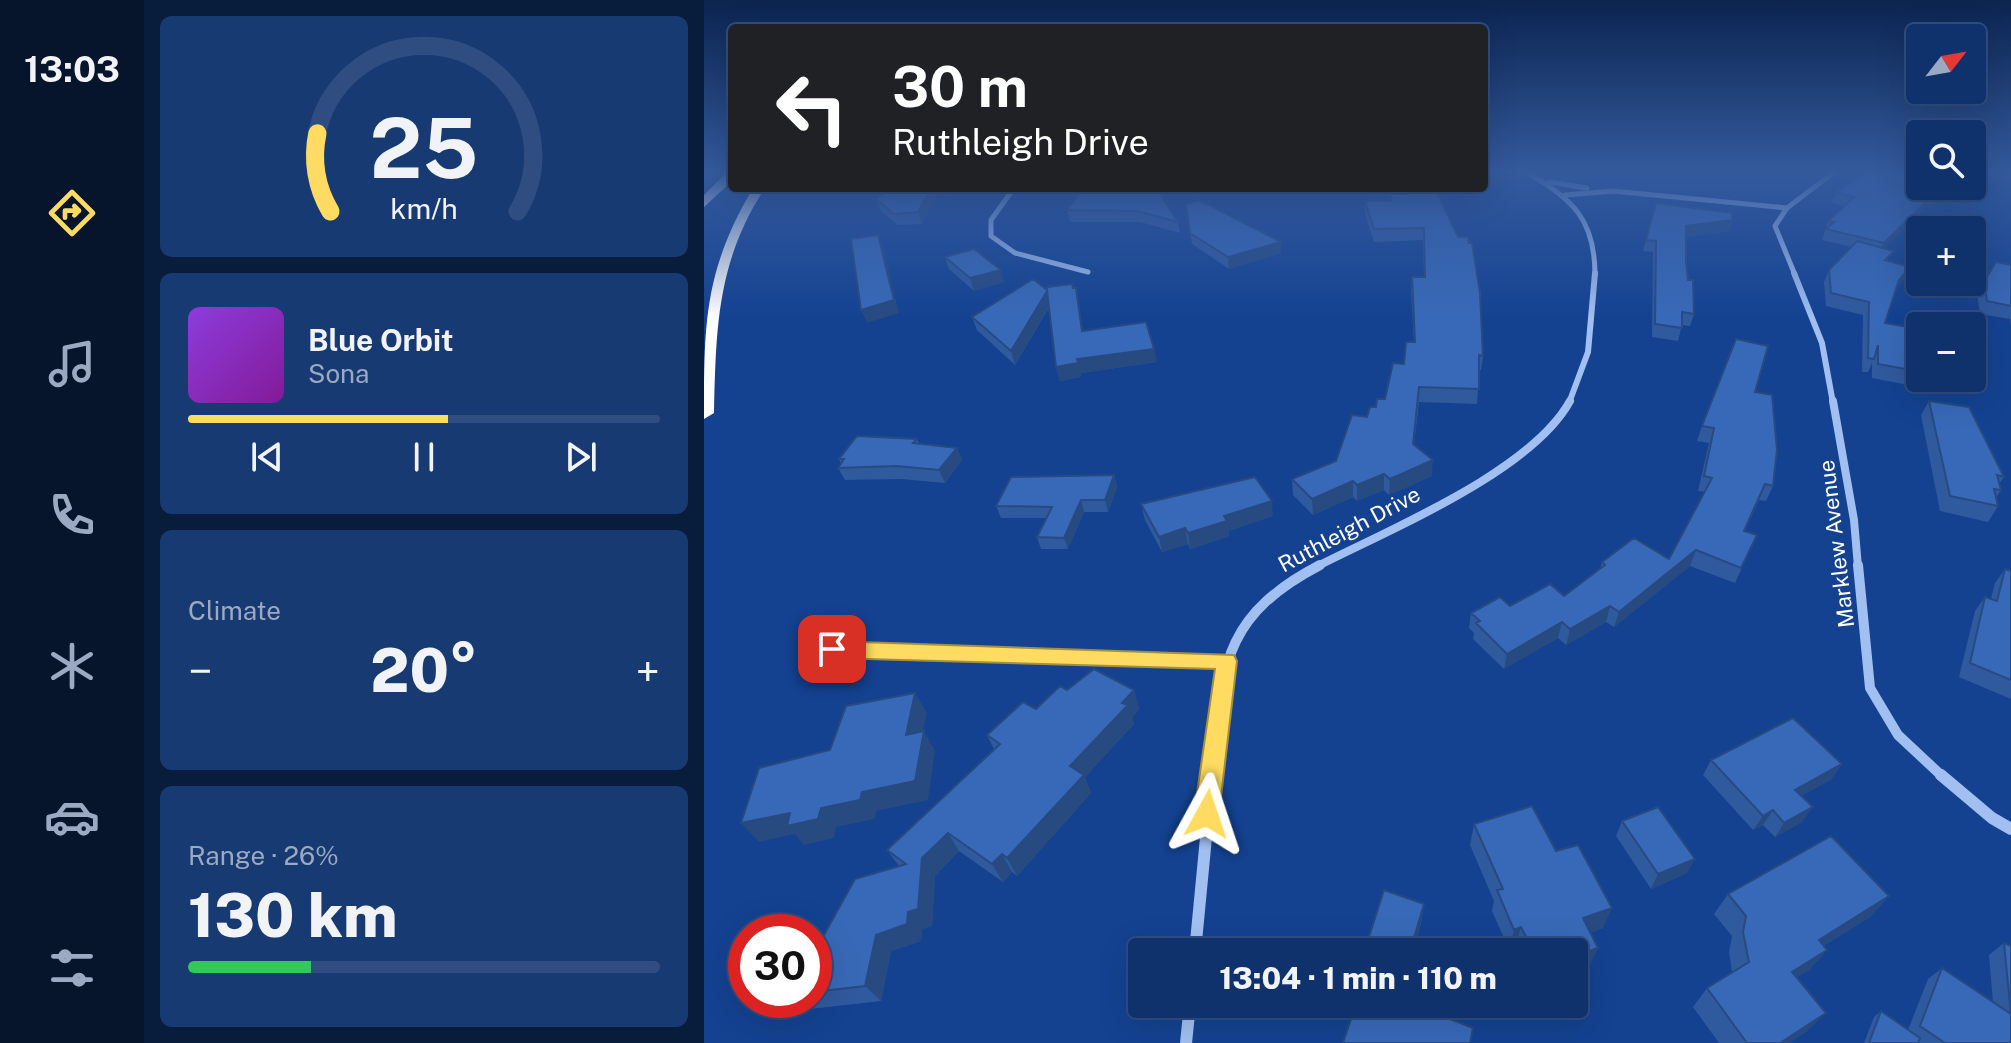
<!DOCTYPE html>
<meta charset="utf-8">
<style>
body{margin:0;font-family:"Public Sans",sans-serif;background:#183a72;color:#f1f3f6;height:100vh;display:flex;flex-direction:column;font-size:30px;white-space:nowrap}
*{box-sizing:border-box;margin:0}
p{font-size:26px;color:#9baac2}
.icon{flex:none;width:44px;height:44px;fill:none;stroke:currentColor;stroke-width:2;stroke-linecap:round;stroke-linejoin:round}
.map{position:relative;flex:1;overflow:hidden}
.side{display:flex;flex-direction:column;gap:16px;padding:16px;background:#081c3c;width:560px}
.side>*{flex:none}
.banner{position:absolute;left:24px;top:24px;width:760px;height:168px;border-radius:8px;box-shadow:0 8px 32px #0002,0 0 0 2px #2f4d80;background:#202124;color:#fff;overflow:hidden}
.needle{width:52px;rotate:59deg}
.controls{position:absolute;left:1202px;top:24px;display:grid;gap:16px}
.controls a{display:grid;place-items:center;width:80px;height:80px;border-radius:8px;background:#0f326d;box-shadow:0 8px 32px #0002,0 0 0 2px #2f4d80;font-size:40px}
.speed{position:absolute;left:24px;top:914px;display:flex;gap:16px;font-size:40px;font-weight:700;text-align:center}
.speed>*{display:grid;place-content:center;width:104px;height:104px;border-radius:50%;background:#0f326d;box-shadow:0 8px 32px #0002,0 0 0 2px #2f4d80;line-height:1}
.speed .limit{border:12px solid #d22;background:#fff;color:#111}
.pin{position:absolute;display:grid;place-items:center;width:68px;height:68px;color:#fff;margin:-34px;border-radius:16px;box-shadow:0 4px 12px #0006}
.me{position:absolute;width:88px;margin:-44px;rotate:5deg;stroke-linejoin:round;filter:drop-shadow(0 0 6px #0008)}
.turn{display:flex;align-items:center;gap:28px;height:168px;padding:0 32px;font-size:36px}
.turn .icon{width:104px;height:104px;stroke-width:2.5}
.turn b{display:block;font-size:56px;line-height:68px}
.big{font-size:60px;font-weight:800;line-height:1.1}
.side .card{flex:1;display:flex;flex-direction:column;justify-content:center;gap:12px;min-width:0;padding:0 28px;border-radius:12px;background:#183a72}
.side .dial{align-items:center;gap:0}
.dial svg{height:208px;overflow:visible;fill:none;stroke:#2f4d80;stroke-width:7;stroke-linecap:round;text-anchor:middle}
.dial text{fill:#f1f3f6;stroke:none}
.song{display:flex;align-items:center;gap:24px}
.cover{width:96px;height:96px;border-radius:12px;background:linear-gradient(135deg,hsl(270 70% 55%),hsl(290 70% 35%))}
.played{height:8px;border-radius:4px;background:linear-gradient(90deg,#ffdc61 55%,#2f4d80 55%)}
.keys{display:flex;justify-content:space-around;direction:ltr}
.heat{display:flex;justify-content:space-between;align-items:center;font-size:44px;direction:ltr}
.charge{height:12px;border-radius:6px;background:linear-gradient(90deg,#34c759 26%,#2f4d80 0)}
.trip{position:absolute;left:424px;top:938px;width:460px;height:80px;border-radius:8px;background:#0f326d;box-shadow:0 8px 32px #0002,0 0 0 2px #2f4d80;font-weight:800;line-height:80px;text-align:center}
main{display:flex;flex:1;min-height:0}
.tab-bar{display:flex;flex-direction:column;width:144px;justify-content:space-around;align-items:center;background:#06142c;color:#9baac2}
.tab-bar .icon{width:56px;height:56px}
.tab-bar .active{color:#ffdc61}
.tab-bar b{font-size:36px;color:#f1f3f6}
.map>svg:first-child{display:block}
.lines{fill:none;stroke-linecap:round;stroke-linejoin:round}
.minor-far4{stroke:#a1c0f1;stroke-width:5}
.minor-far3{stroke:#a1c0f1;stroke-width:6}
.minor-far2{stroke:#a1c0f1;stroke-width:8}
.minor-far1{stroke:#a1c0f1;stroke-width:10}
.minor{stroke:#a1c0f1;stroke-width:12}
.motorway{fill:#fff;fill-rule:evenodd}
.wall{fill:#305a9e}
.shaded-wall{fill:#274a81}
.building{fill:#3869b8;stroke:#274a81;stroke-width:2}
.route{fill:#ffdc61;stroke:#a68f3f;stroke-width:2}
.labels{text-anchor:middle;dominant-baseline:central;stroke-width:7;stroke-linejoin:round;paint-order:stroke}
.street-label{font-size:22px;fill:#fff;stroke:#144291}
</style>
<main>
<nav class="tab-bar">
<b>13:03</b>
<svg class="icon active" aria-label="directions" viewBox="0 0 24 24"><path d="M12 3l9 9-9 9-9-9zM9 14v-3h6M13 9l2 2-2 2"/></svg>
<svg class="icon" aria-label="music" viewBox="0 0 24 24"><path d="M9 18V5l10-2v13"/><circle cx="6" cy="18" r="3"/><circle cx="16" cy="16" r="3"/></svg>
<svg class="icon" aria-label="phone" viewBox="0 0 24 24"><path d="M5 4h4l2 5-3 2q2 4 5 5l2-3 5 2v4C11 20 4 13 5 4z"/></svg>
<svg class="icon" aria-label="climate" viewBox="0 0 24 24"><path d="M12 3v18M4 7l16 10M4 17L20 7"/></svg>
<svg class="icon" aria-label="car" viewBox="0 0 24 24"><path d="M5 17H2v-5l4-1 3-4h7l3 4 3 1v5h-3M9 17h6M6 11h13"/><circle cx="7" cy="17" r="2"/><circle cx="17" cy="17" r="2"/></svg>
<svg class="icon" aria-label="filters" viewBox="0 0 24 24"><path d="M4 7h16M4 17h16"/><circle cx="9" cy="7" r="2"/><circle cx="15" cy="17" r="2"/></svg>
</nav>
<section class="side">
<div class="card dial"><svg viewBox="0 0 100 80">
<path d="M14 69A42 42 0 1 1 86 69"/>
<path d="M14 69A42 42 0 0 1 9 39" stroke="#ffdc61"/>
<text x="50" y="56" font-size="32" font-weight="700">25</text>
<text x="50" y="72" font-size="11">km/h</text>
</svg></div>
<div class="card">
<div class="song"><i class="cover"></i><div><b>Blue Orbit</b><p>Sona</p></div></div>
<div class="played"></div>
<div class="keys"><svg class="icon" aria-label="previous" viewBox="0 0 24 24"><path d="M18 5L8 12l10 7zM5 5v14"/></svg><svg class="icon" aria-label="pause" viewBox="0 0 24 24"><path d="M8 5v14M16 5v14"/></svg><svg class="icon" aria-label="next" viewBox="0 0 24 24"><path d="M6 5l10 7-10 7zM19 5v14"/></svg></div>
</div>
<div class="card"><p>Climate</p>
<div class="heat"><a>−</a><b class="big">20°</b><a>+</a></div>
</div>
<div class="card"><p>Range · 26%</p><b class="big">130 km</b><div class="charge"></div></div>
</section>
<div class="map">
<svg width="1307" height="1043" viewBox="0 0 1307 1043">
<rect width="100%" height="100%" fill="#144291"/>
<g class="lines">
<path class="minor-far4" d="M824,173c45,27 67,46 67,102
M845,182l38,6
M310,188l-23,32v16l24,17 73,19
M861,195l48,-4 174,17 46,-35
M1083,208l-12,18 20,49"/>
<path class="minor-far3" d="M1090,273l28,70 11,60
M865,403l19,-51 7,-79"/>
<path class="minor-far2" d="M1129,401l21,119 4,47
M612,567c72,-37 215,-95 254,-166"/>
<path class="minor-far1" d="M1154,565l12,123 28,47 45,42
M128,649l395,12
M507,777c12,-105 6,-158 109,-212"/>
<path class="minor" d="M1237,775l51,43 19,11
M491,952l17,-177
M482,1043l4,-39"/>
<path class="motorway" d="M22,173h6v8l-28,26v-12z
M49,188h12c-48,73 -49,140 -51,225l-10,6c0,-96 0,-148 49,-231z"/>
</g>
<path class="wall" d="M1216,186h50l-46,23 -40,39 5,14 15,17 -8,10 -11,34 31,48 -7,14 -37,-7v-15l-4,9h-6l1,-57 -37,-9 -2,-24 5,-12 22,-23 -29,-7 6,-19 16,-15 -12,-3 4,-11z
M186,188h50l-18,36 -24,1 -17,-14 -5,-12z
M375,188h77l22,34 2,11 -40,-11h-70l-3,-12 14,-18z
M689,188h60l-1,5 -14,1 45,162 -2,14h-2l-2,34 -58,-2 -5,42 18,32 -43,19 -5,-5 -27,11 -4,-4 -40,18 -20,-20 -1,-16 44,-18 31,-44 9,-10 9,-8 19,-35 10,-22 -3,-51 1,-14h12l-1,-37 -49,2 -9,-29v-12l24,-1 1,-6h7z
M952,203l76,17 -3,11 -43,6v24l8,53 -4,12 -8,-1 -4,16 -26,-4 1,-85 -10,-1z
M482,204l95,49 -52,16 -37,-25z
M241,257l59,25 -30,9 -25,-22z
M1307,265v60l-1,-6 -30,-5 -3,-20 7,-12z
M372,288l7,43 74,31 -76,11v4l-21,4 -4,-14 -7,-60 -34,58 -38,-35 -5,-13 75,-27z
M1051,392l18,94 -7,15 -7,-1 -14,31 5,19 -15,33 -45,-17 -76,61 -8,-5 -40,23 -8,-7 -54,31 -31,-30 1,-6 -5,-5 2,-15 93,-17 36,-27 2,-7 67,-3 36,-67 -7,-1 11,-48 -12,-2 5,-15z
M1225,401l75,76 -5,7 2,6 -5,8 2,8 -10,16 -48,-11 -19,-96z
M213,439l2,5 38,4 5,12 -17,23 -43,-4 -57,1 -7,-12 3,-4 -2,-5z
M410,475l3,12 -9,25h-24l-16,37h-27l-4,-12 9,-19h-45l-5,-12z
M437,504l132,12 -45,15 1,5 -39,13 -2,-5 -26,8 -17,-32z
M1301,569l6,2v128l-52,-22 16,-66 10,-14 6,2 4,-16z
M430,690l5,19 -7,9 2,6 -49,53 6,16 -74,83 -5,-4 -9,10 -44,-31 -24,25 -3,50 -10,3 -1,12 -30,10 -10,50 -71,8 -11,-9h15v-47l85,-87 -12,-16 107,-101 -7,-14 49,-26z
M1007,760l121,19 -31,17 1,26 -27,15 -12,-12 -10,5 -50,-55z
M918,821l65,52 -36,16 -35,-53z
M770,824l129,104 -13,5 -1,34 -15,-15h-57l-2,-5 -6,2 -17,-38 2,-10 -24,-56z
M1024,894l161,2 -19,21 -47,29 4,4 -18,20 -12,7 10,54 -18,12h-70l-26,-36 14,-19 25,-16 -3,-20 3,-16 -18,-22z
M720,904l-3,19 -6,23 15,6h-63v-9z
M1300,943l7,3v97h-147l10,-26 7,-6 27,19 20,-51 14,-11 51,34 -4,-47z"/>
<path class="shaded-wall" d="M1276,173h15l-23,12v-8z
M1250,186h16l-46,23 -45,45 5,-11 45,-44z
M227,188h9l-18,36 -4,-12z
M238,188h14l-11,11z
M728,188h21l-1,5 -20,2z
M1028,220l-3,11 -46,6 3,-11z
M174,235l5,12 16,66 -32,10 -6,-13z
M577,242v11l-52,16 -1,-12z
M1206,267l-6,12 -11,14 6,-13z
M297,270l3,12 -30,9 -4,-13z
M372,288l3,13 6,44 -3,-14z
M343,291l3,13 -35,61 -4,-14z
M450,349l3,13 -76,11v4l-21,4 -4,-14 21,-8z
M253,448l5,12 -17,23 -6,-13z
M729,460l-1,16 -43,19 1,-16z
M680,474v16l-27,11v-16z
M410,475l3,12 -9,25 -3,-12z
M649,481v16l-40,18 -1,-16z
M377,500l3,12 -16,37 -4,-11z
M568,501l1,15 -45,15 1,5 -39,13 -2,-16 36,-17z
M481,528l3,16 -26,8 -3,-15z
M992,550l-6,16 -76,61 5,-15z
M906,606l-4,16 -40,23 4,-16z
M858,622l-4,16 -54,31 3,-15z
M430,690l5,19 -7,9 2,6 -49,53 6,16 -74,83 -10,-18 63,-92 52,-63z
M211,693l12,20 -9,41 -12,-19z
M220,731l11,20 -7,49 -52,11 -1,8 -39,8 -2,11 -30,7 -9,-11 -36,8 -18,-19 80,-15 41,-16z
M1138,764l-10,15 -46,26 9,-15z
M1109,807l-11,15 -27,15 9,-14z
M1069,810l-10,15 -10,5 10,-14z
M244,833l11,18 -24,25 -3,50 -10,3 -1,12 -30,10 -10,50 -16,-15 11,-51 32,-23 14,-54z
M298,854l10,18 -9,10 -11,-18z
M991,859l-8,14 -36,16 7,-15z
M1185,896l-19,21 -69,42 18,-19z
M720,904l-3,19 -8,29 -1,-7z
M908,908l-9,20 -28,10 8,-20z
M817,927l-6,20 -6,2 5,-19z
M827,938l-5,14h-3l4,-13z
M894,948l-9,19 -15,5v-16z
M1123,950l-18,20 -33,20 16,-18z
M1122,1013l-19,18 -18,12h-9z"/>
<path class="building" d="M1162,173h54v13h34l-25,13 -45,44 -58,-14 8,-7 -6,-1 26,-24 -18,-5z
M186,188h41l-13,24 -24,2 -18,-15z
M377,188h75l22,34 -40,-11 -71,-1 15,-19z
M698,188h33l23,49h10l1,6h3l8,50 3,63 -4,-1v34l-60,-2 -6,57 20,16 -43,19 -6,-5 -27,11 -4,-4 -41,18 -20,-20 44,-18 16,-46 15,2 3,-10h6l1,-8h8l8,-36 11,1 2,-22h9l-3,-65h13l-1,-49 -50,1 -9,-28 27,-1 -2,-6h17z
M495,200l82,42 -53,15 -38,-24 -4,-29z
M952,203l76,10v7l-46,6v35l2,19h5l1,34 -12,-2v16l-27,-4 1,-83 -10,-1z
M174,235l16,65 -33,10 -10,-71z
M1153,241l37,10 -9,9 25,7 -11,13 -14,43 28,5 3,43 -38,-7v-19l-4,14 -6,-1 1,-56 -38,-9 -2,-23z
M270,249l27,21 -31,8 -25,-21z
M1292,262l15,3v41l-24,-5 -3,-19z
M329,279l14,11v-3l25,-3 1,4h3l6,43 64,-9 8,27 -77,10 1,4 -22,4 -9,-76 -36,60 -39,-34z
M1032,339l32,7 -13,46 17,3 5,55 -4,36 -8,-2 -21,47 13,4 -16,33 -45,-18 -77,62 -9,-6 -40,23 -8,-7 -55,32 -31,-31 4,-2 -9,-8 29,-16 10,9 40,-22 14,12 41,-31 -3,-3 32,-24 35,21 43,-81 -8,-2 10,-48 -12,-2z
M1225,401l40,6 35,70 -7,-2 4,15 -7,-1 4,17 -48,-10z
M153,436l60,3 -4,4 44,5 -18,22 -43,-4 -58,2 6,-9h-5z
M410,475l-9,25h-24l-17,38 -27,-1 15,-30 -56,-1 15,-29z
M551,477l17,24 -48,15 3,5 -39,12 -3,-5 -26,9 -18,-33z
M1301,569l6,2v109l-41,-17 15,-66 12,4z
M390,669l40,21 -12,13 6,2 -58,61 14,9 -77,83 -5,-4 -10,10 -44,-31 -26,25 -4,51 -10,3 -1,12 -31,11 -11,51 -51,6v-39l41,-74 51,-15 -19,-14 113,-106 -13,-9 36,-33 13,7 24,-23 7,4z
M211,693l-9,42 18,-4 -9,50 -53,11 -2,8 -39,8 -3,11 -31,7 3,-13 -49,10 18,-55 71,-18 16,-44z
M1089,718l49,46 -47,26 18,17 -29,16 -11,-13 -10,6 -52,-56z
M828,806l24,45 22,-6 34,63 -29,10 15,30 -24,8v-4h-37l-6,-14 -4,1 -6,-12 -7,3 -17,-40 6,-1 -29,-65z
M954,807l37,52 -37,15 -36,-53z
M1127,836l58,60 -70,44 8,10 -35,22 34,41 -46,30h-33l-40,-55 42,-26 -6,-30 3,-16 -18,-22z
M680,890l40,14 -12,41 18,7h-58l2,-6 -7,-3z
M1300,943l7,3v97h-66l-25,-17 22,-58 69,46z
M652,1004h78l-2,8 41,16 -3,15h-127z
M1177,1011l39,27 -2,5h-49z"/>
<linearGradient id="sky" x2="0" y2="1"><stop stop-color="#0b2450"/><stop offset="0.54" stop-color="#345a9d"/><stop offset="1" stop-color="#345a9d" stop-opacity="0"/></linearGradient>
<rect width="1307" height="319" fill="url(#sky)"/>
<path class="route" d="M128,641l402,14 3,6 -18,153 -3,8 -9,4 -9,-4 -4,-8 21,-145 -383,-11 -7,-3 -3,-6 3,-5z"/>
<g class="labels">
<g class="street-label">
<text transform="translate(645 529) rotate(-28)">Ruthleigh Drive</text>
<text transform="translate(1132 544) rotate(-97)">Marklew Avenue</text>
</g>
</g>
</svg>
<div class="controls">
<a><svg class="needle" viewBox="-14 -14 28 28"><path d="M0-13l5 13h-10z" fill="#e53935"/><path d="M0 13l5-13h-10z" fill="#9baac2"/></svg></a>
<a><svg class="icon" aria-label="search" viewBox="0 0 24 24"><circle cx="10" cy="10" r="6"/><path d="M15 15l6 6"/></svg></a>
<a>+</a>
<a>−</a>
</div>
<div class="speed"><div class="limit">30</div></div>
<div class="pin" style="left:128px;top:649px;background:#d93025"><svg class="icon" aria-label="arrive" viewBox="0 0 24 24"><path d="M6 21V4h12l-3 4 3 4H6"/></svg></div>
<svg class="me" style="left:503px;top:814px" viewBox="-20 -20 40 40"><path d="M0-17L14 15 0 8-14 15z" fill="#ffdc61" stroke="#fff" stroke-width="4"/></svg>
<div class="trip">13:04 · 1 min · 110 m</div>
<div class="banner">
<div class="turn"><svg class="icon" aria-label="left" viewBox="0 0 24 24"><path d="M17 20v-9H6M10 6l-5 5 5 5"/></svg><div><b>30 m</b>Ruthleigh Drive</div></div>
</div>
</div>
</main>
